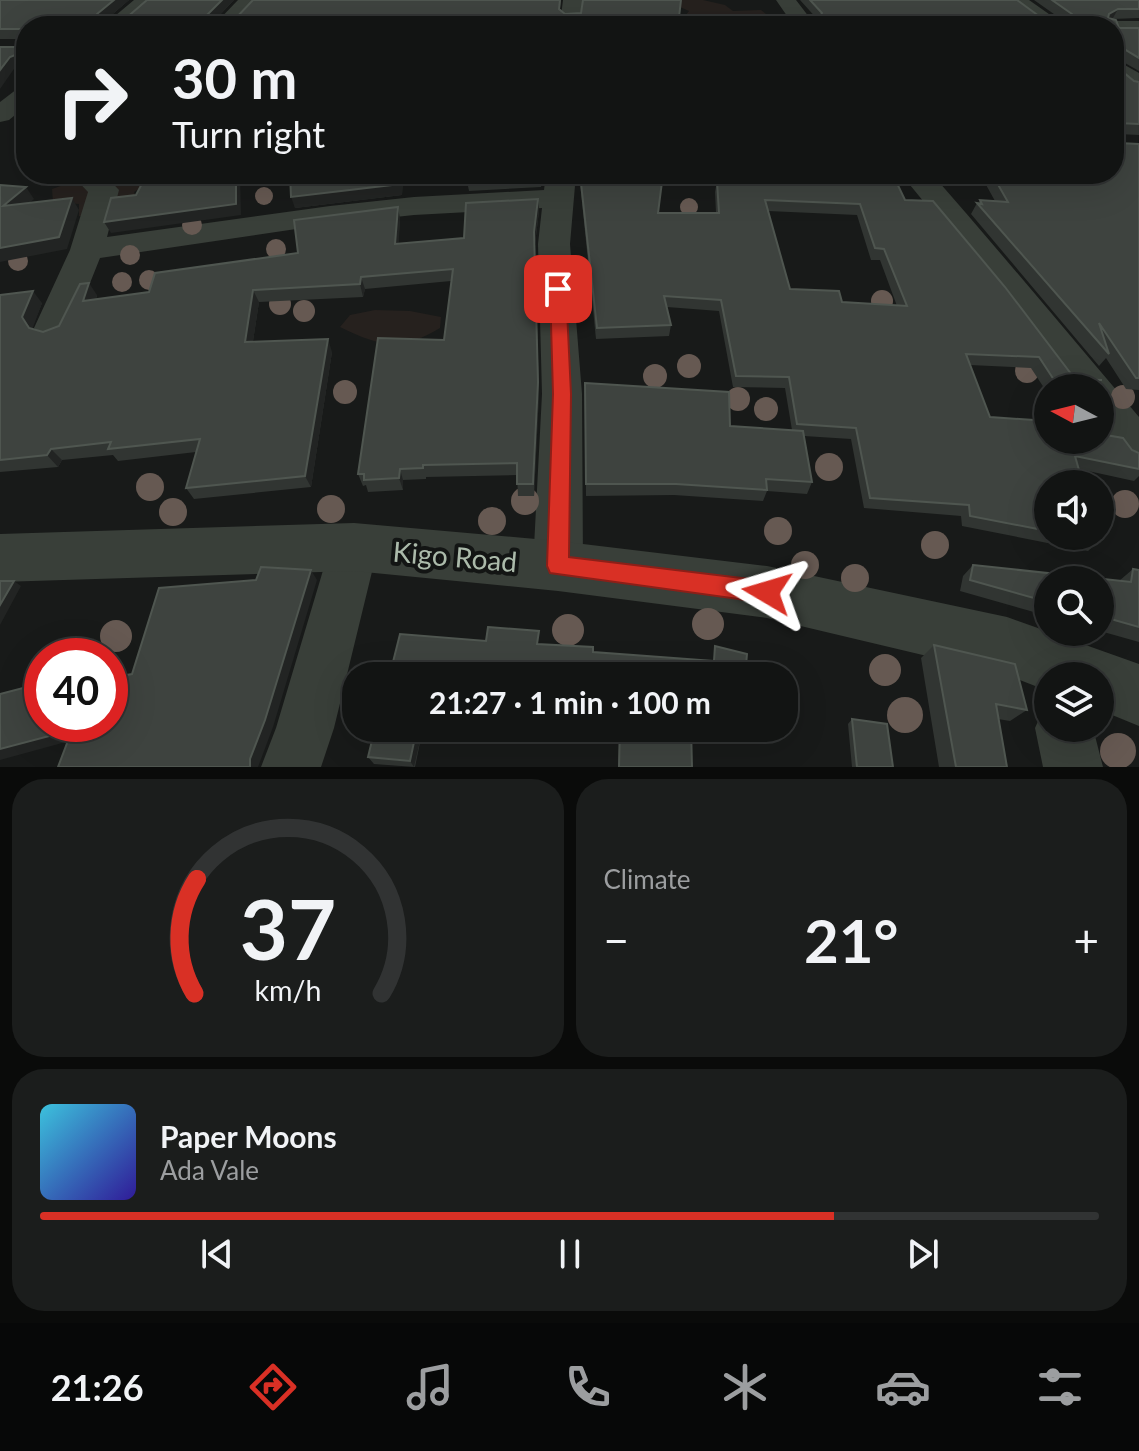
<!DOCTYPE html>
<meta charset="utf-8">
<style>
body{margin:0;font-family:Lato,sans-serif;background:#1b1d1c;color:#f1f3f6;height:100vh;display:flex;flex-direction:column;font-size:30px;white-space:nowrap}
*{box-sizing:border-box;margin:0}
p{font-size:26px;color:#9c9ea0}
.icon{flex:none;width:44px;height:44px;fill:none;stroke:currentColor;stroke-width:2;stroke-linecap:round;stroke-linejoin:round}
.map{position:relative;height:767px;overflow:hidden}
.side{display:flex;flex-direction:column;gap:12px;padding:12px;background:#0a0b0a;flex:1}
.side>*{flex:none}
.banner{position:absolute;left:16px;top:16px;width:1108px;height:168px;border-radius:32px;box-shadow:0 8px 32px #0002,0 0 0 2px #313333;background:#121413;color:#f1f3f6;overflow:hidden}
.needle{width:52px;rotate:277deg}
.controls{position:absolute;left:1034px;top:374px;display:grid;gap:16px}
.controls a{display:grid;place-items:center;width:80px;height:80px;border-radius:50%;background:#121413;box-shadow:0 8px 32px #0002,0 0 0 2px #313333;font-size:40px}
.speed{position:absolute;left:24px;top:638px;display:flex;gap:16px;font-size:40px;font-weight:700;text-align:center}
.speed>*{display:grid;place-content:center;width:104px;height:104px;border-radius:50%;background:#121413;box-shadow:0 8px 32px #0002,0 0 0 2px #313333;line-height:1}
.speed .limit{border:12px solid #d22;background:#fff;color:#111}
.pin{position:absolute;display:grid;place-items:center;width:68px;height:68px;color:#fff;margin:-34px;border-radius:16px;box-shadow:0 4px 12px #0006}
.me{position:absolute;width:88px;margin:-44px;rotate:277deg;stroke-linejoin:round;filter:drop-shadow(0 0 6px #0008)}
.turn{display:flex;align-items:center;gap:28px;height:168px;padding:0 24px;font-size:36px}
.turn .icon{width:104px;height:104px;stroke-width:2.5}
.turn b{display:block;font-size:56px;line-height:68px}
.big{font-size:60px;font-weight:700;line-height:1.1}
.side .tile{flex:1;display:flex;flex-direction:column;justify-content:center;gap:12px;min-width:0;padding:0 28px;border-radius:32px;background:#1b1d1c}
.side .dial{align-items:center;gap:0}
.dial svg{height:208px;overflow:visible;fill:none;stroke:#313333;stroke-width:7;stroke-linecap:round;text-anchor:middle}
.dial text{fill:#f1f3f6;stroke:none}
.song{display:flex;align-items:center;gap:24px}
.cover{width:96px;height:96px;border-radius:12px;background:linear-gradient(135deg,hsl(190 70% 55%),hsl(250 70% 35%))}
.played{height:8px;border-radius:4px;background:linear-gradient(90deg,#d93025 75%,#313333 75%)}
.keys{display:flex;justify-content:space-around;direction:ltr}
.heat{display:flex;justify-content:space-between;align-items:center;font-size:44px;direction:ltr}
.side .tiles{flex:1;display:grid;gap:12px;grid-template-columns:1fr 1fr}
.tile:last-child{grid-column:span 2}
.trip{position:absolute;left:342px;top:662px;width:456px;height:80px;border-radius:32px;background:#121413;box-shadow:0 8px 32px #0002,0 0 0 2px #313333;font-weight:700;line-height:80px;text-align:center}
.tabs{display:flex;height:128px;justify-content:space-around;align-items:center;background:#070808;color:#9c9ea0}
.tabs .icon{width:56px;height:56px}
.tabs .on{color:#d93025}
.tabs b{font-size:36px;color:#f1f3f6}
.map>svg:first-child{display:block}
.green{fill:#26211e}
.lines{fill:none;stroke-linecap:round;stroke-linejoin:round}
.minor{fill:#393f39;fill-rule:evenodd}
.tertiary{fill:#393f39;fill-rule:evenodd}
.tree{fill:#665952}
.wall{fill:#313532;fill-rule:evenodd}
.shaded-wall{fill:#222423}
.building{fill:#3e433f;stroke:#4f5650;stroke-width:2;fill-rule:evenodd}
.route{fill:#d93025;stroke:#8d1f18;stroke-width:2}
.labels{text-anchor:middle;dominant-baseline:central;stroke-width:8;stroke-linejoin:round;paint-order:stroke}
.near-street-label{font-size:28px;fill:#abbaaa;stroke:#131514}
</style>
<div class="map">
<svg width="1139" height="767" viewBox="0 0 1139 767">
<rect width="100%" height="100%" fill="#181a19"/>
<path class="green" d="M678,0h25l22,5 8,6 28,-1 5,4 -16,9 10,3 -73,-2 -5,-4 7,-9 -9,-4z
M93,174h57l3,6 -19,12 3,7 -29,19 -29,-2v-12l-26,-2 -1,-13 17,-6 17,3z
M375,310l35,1 31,6 -1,11c-38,23 -60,19 -100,-1l10,-12z"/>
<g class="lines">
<path class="minor" d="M134,0h23l-30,26h-24z
M238,0h22l-24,26h-23z
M563,0h20l-4,20h-14l-4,-4z
M776,0h20l20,26h-22z
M1005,0h24l37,26h-26z
M1114,21h25v14h-25v-9h-9z
M1114,59l25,14v18l-9,-2 -16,-12z
M26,86v20l-17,14 -9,2v-20l17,-13z
M71,174h33l15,16 -12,47 223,-31 84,-9 130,-7 2,-16h30l-6,70 12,150 1,172 -8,16 -17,7 -17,-7 -8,-16 9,-172 -4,-150 4,-36 -128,7 -84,9 -230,34 -28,70 -6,9 -13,4 -13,-4 -6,-9 36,-78 18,-58z
M901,174h31c70,80 139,163 207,243v47l-15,-5 -24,-30v-41h-31l-68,-92z
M354,525l17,7 7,15 -44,181 -13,39h-60l15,-39 54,-181 7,-15z
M1048,706v22h45l10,39h-60l-8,-39 9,-20z"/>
<path class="tertiary" d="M354,523l204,18 209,25 240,51 132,47v62l-39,-16v-34h-52v15l-41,-16 -240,-57 -209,-27 -204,-20 -354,11v-48z"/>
</g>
<g class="tree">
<circle cx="264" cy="196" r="9"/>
<circle cx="689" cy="207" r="9"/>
<circle cx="192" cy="225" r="10"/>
<circle cx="276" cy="249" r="10"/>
<circle cx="130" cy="255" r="10"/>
<circle cx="18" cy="261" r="10"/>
<circle cx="149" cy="280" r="10"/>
<circle cx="122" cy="282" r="10"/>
<circle cx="882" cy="301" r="11"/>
<circle cx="280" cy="304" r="11"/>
<circle cx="304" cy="311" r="11"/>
<circle cx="689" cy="366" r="12"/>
<circle cx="1027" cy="371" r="12"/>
<circle cx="655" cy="376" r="12"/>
<circle cx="345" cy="392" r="12"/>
<circle cx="1123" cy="397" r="12"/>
<circle cx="738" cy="399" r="12"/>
<circle cx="766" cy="409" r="12"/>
<circle cx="829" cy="467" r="14"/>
<circle cx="150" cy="487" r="14"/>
<circle cx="525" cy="501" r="14"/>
<circle cx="1125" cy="504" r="14"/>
<circle cx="331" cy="509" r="14"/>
<circle cx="173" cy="512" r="14"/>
<circle cx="492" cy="521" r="14"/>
<circle cx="778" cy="531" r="14"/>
<circle cx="935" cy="545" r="14"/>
<circle cx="805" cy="565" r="14"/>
<circle cx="855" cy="578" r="14"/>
<circle cx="708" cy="624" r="16"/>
<circle cx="568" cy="630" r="16"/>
<circle cx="116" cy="636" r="16"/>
<circle cx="885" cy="670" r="16"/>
<circle cx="905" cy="715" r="18"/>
<circle cx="1118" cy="751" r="18"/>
</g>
<path class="wall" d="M0,0h129l-22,19h18l22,-19h87l-18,19 345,-19 -1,10 5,4 113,12h-652v37l-10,3 7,-19v-8h-23z
M800,0h217l26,19h18l-27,-19h105v18l-27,1 7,9h20v43l-21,-12 -1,8 17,14 5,1v53l-21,-1 1,9 20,1v246l-13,-1 -20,-31 -7,8 -128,-152 6,-11h1l2,-3 15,1 -15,-27h134v-148h-296l1,-5z
M290,174h254l-3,13 -72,4 -2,-10 -64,-4 -1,18 -107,13z
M577,174h86l-5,39h58l-1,-21 2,-11 24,1 -1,-8h62v1l103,25 170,179 27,1 -7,8h-47v6l-17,-26 -61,-3 20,52 116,18 33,18v23l-5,5 -55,-12 -31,15v52h49l2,5 -11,10 -126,-25 -1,-10 -97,-8 -13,-69 -47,-3 8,46 -5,12 -40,-3 -4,10 -89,-6 -88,1 -1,-113 145,43 62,4 -7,-42 -52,-1 -14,-76 -52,-4 4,18 -2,11 -73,3 -16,-156zM768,211l89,4 14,45h9l17,46 -55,-4 -52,-13z
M538,199l1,12 -4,33 4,150 -5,102h-16l-1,-21 -91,2v2l-23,1v10l-35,2 -2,-7 -3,1 -5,-12 86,-134 7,-59 -86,8 -2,8 -104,5 -6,39 79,11 -21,135 -117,12 -8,-11 10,-36 -78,9 -5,-6 -51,5 -4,7 -58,5v-177l42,8 -10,25 11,4 16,-6 38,-31 -1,4 53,-7 149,-39 100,-46 2,13 -2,24 66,-6z
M973,565l146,16 14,-12 6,1v72l-39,-11v-51h-52v36l-88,-25 3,-15z
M934,645l93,65 -17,11 -12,-2 9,48h-68l-18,-109z
M852,719l41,48h-41l-4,-43z
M370,728h53l-8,39 -41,-3 -6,-7 7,-29z
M619,728h72l1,39h-74z"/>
<path class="shaded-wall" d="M114,0h15l-28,24 -5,-5 1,-5z
M222,0h12l-23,24 -4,-5v-4z
M1118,9l-5,9 -9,5 5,-9z
M20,53l6,10 -10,3 -16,23v-19l10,-13z
M236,174h4l1,41 -130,18 -7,-11z
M400,174h3v3l-1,18 -107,13 -4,-11z
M26,187l8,12 -22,20 -9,-13z
M72,198l7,12 -12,39 -67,13v-14z
M538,199l1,12 -4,33 4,150 -5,102v-264z
M398,207l2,13 -2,36 -3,-12z
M361,277l4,12 -2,8 -3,-13z
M89,283l8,12 -6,18 -8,-12z
M253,290l6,12 -8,52 -6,-12z
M33,291l9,12 -10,27 -10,-13z
M328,339l4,13 -21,135 -6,-11z
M51,449l11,11 -4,7 -11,-12z
M400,469l3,11v10l-4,-12z
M311,570l6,10 -44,147 -15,40h-8v-8z
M14,581l7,5 -21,39v-20z
M417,728h6l-9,39 -4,-6z
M72,730l12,7 -84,23v-11z"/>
<path class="building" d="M0,0h114l-17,14 -1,5h29l22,-19h75l-15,15v4h28l18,-19h307l-1,9 6,5 16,-1 2,-13h98l-3,26h-652v27h-6l-10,4 -10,13v-23h23v-18h-23z
M810,0h207l26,19h30l-1,-5 -20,-14h87v9h-21l-9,5 -1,4 8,2 3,8h20v30l-20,-12 -2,21 17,14 5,1v42l-21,-1 1,20 20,1v234h-3l-37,-55 10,31 -132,-151 5,1 -2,-4 28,2 -16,-28h122v-148h-288l-7,-7 3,-6z
M147,174h89v30l-132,18 7,-24 25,-3z
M290,174h110v10l-109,13z
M468,174h73v2l-74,4z
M580,174h83l-5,39h61l-2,-32 27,1 -1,-8h59v1l93,4 10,21 28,1 72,86 70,92 27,1 -46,3 -17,-26 -73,-3 24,63 58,4v19h52v-15h1l5,10 17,3 9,12 7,3v16l-64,-13 8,28h-35v47l-78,-15 -1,-11 -99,-7 -14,-70 -59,-4 -8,-47 -53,-1 -15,-76 -57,-4 7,29 -74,3zM765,200l95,4 15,44 9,1 23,57 -65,-4 -3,-11 -49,-2z
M0,185l26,2 -23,19 69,-8 -13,39 -59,11z
M538,199l-4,33 4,150 -5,102h-16v-21l-94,2v3l-23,1 -1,9 -35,2v-6h-6l20,-136 66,2 9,-71 -92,8 -1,7 -107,6 -8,52 83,-3 -23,137 -119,12 14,-49 -92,10 3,-7 -60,7 -4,6 -47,5v-165l33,-4 -11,26 7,11 14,4 16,-6 21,-42 9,-1 -6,18 66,-9 6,-19 143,-20 -4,-33 104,-13 -3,37 69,-6 2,-35z
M585,383l144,9 1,34 73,5 9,51 -46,-3 1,11 -91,-6h-90z
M1072,536h25l2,5z
M973,565l158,17 2,-13 6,1v57l-39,-11v-36h-52v22l-78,-22z
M261,567l50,3 -46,150 -15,39v8h-192l14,-37 -72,19v-55l42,-11v41h68v-46l22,-4 27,-86 97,-8z
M0,581h14l-14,24z
M488,627l51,4 -2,13 56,3v5l121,9 1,-15 32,8 -2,22h-371l2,-7 15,1 9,-36 86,7z
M934,645l81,19 12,46 -31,-6 11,63h-51z
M852,719l35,5 6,43h-36z
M375,728h42l-7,33 -42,-4z
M620,728h71l1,39h-73z"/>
<path class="route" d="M558,284l8,5 5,105 -2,163 198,24 8,3 3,8 -3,7 -8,4 -217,-30 -3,-7 6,-172 -3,-105z"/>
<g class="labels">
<g class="near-street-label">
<text transform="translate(455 556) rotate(5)">Kigo Road</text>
</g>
</g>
</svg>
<div class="controls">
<a><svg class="needle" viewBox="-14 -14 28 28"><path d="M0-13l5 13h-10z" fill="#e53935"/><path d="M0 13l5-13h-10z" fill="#9c9ea0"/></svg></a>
<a><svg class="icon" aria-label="sound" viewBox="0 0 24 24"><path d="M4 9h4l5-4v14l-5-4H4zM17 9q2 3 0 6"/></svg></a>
<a><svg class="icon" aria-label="search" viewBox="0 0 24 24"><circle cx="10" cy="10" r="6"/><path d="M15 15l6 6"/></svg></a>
<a><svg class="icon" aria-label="layers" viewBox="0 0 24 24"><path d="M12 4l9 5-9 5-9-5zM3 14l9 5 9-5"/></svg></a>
</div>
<div class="speed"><div class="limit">40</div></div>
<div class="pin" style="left:558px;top:289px;background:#d93025"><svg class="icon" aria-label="arrive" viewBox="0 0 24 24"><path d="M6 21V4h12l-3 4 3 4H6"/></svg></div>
<svg class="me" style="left:767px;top:592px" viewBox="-20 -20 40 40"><path d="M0-17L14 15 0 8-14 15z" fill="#d93025" stroke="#fff" stroke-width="4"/></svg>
<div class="trip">21:27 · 1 min · 100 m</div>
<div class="banner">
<div class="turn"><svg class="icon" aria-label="right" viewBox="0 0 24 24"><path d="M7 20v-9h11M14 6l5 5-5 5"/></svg><div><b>30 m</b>Turn right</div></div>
</div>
</div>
<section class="side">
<div class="tiles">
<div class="tile dial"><svg viewBox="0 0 100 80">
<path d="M14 69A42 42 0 1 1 86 69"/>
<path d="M14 69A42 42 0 0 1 15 25" stroke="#d93025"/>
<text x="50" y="56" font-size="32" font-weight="700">37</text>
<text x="50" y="72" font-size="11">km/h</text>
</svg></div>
<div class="tile"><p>Climate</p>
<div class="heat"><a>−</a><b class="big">21°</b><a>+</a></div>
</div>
<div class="tile">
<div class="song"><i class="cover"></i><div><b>Paper Moons</b><p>Ada Vale</p></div></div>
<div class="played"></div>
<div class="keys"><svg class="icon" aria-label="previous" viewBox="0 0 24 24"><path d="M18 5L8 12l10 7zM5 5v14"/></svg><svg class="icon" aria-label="pause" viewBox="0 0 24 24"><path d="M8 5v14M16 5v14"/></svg><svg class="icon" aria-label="next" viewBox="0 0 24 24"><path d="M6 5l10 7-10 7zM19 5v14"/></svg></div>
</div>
</div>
</section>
<nav class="tabs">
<b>21:26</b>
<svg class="icon on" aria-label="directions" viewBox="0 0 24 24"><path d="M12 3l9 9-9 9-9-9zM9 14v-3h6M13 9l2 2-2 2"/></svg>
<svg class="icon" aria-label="music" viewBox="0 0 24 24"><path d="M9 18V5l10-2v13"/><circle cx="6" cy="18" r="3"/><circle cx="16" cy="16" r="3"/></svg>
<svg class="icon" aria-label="phone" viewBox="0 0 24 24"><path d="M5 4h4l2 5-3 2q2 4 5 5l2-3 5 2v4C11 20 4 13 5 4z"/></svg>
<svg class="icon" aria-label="climate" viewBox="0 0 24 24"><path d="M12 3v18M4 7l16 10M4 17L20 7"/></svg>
<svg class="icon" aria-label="car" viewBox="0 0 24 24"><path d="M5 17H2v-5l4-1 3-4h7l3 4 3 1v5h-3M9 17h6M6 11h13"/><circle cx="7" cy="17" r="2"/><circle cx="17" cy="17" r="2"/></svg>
<svg class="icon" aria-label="filters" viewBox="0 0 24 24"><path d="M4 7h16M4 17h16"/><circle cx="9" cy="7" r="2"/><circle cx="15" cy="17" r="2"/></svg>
</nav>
